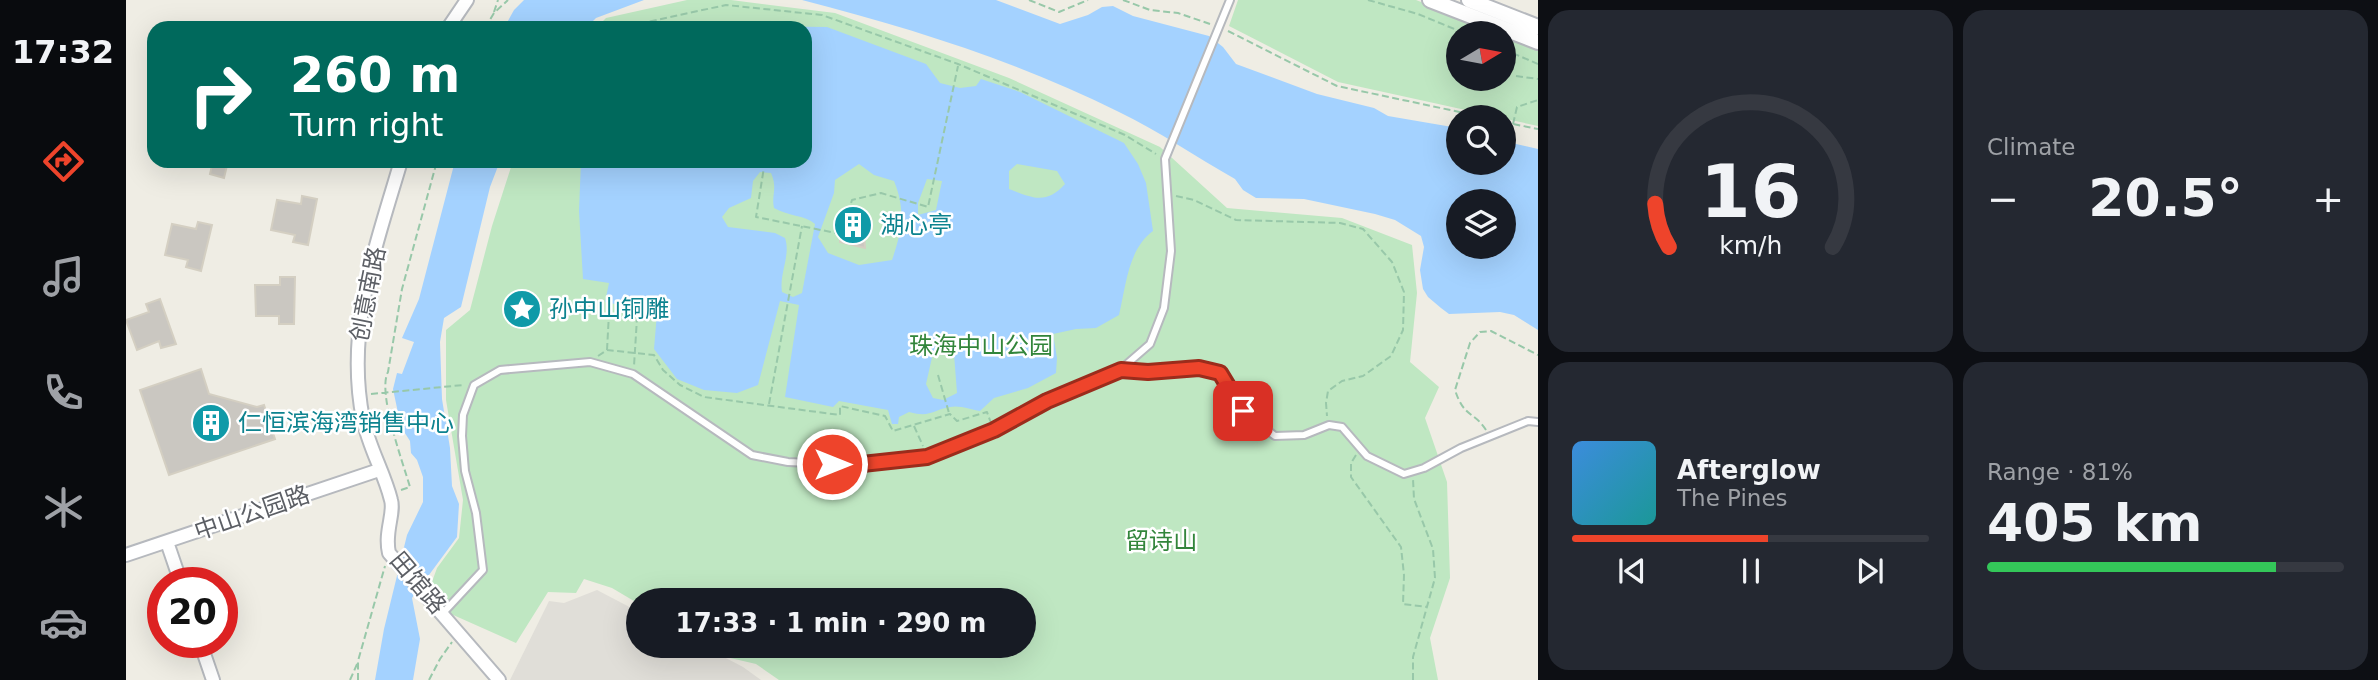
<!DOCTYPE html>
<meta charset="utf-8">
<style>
body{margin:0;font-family:"DejaVu Sans","Noto Sans SC",sans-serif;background:#242831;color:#f1f3f6;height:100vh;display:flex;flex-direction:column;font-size:26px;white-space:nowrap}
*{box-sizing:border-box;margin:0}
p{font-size:23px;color:#9ea1a6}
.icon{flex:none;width:38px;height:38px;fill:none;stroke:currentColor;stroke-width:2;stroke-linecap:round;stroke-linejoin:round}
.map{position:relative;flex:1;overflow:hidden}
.sheet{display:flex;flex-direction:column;gap:10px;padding:10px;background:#0d0f14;width:840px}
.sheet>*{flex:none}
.hud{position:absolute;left:21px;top:21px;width:665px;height:147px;border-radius:21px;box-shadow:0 7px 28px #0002;background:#00695c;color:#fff;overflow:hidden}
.needle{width:46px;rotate:80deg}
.tools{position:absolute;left:1320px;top:21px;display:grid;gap:14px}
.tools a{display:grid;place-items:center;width:70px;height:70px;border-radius:50%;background:#171b24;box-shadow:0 7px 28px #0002;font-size:35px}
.speed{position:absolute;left:21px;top:567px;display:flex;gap:14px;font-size:35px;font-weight:700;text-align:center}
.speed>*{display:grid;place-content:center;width:91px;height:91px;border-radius:50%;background:#171b24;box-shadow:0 7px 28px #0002;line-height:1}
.speed .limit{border:10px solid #d22;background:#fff;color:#111}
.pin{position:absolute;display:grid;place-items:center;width:60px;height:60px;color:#fff;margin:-30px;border-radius:14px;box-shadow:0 4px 10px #0006}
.me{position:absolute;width:77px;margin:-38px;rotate:90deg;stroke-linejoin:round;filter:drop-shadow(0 0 5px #0008)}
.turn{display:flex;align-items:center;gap:24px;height:147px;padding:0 28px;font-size:32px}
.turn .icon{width:91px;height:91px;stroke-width:2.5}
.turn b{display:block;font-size:49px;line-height:60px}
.big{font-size:52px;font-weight:700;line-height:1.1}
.sheet .card{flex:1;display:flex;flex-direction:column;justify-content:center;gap:10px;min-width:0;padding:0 24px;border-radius:21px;background:#242831}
.sheet .dial{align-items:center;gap:0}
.dial svg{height:182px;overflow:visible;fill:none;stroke:#363941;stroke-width:7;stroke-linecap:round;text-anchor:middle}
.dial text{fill:#f1f3f6;stroke:none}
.song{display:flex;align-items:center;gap:21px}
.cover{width:84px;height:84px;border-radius:10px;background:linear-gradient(135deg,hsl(210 70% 55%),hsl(180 70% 35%))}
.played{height:7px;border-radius:4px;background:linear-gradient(90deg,#ee442b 55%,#363941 55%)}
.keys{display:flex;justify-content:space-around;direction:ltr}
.heat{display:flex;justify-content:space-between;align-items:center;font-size:38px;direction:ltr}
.charge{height:10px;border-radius:5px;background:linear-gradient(90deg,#34c759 81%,#363941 0)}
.sheet .tiles{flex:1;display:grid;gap:10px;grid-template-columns:repeat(2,1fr)}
.trip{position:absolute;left:500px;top:588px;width:410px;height:70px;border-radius:35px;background:#171b24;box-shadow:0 7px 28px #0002;font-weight:700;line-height:70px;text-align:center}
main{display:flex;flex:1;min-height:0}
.dock{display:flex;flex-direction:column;width:126px;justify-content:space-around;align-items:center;background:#090b0e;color:#9ea1a6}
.dock .icon{width:49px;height:49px}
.dock .active{color:#ee442b}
.dock b{font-size:32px;color:#f1f3f6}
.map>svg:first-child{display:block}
.industrial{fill:#e0ded8}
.green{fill:#bfe7c2}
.water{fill:#a4d2ff;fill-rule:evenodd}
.building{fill:#cac7c1;stroke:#d4cfc2;stroke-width:2}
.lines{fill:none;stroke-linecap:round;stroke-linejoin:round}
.service-casing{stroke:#b6b9be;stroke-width:10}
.minor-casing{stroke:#b6b9be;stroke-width:16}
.tertiary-casing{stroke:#b6b9be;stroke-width:18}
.path{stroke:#98c8a9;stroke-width:2;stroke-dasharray:7 3.5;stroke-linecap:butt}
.service{stroke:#fff;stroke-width:6}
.minor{stroke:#fff;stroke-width:12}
.tertiary{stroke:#fff;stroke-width:14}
.route-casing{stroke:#9b2c1c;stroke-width:18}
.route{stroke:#ee442b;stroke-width:12}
.labels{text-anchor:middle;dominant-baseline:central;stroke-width:5;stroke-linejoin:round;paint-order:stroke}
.culture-label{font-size:24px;fill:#0d838f;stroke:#fff;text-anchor:start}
.street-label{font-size:24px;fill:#5c5f65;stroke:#fff}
.park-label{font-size:24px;fill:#32853b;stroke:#fff}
</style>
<main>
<nav class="dock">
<b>17:32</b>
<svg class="icon active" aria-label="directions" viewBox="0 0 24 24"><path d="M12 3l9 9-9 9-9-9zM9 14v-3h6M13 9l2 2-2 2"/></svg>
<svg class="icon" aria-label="music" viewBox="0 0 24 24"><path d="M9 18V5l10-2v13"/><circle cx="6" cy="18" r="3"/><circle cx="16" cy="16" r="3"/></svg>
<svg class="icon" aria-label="phone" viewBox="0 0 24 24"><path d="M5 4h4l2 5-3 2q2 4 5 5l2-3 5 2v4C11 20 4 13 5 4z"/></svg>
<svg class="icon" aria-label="climate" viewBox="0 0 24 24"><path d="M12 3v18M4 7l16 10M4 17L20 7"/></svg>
<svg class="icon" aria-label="car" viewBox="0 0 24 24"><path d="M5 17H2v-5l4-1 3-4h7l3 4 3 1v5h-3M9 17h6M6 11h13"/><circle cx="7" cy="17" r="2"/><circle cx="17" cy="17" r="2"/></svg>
</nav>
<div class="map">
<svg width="1412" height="680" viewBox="0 0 1412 680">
<rect width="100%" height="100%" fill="#efede4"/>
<path class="industrial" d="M471,590l42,22v34h64l40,21 18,13h-251l39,-79 15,2z"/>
<path class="green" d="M561,0h44l104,13 174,65 151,69 67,61 115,10 70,27 5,48 -7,69 29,25 -14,31 22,64 3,96 -20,60 8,42h-659l-23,-16 -30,-7 -18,-11h316v-46h-385v4l-27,-16 -28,-9 -8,14 -28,-1 -32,51 -65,-29 -22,-24 8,-22 22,-30 4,-38 -17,-100v-70l24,-20 22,-84 21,-65h292v-133h-209l10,-10z
M1112,0h178l85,33h-43v46h45v-45l35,14v78l-200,-44 -109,-56z"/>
<path class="water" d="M398,0h120l-48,18 -10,10h-82l10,-18z
M676,0h194l64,24 28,-9 14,-8 11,-1 20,10 76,20 14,11 13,17 81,30 57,14 14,8 70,12v35h45v-22l35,8v181l-24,-15 -14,-3 -51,2 -8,-6 -13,-11 -5,-8 -3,-19 4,-23 -3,-11 -26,-16 -20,-6 -71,-15 -48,-1 -13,-8 -8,-11c-39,-22 -76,-48 -116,-67 -100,-50 -208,-84 -317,-112zM1332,201h45v46h-45z
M608,26l93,1 99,37 14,19 20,5 16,-2 5,-7 39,13 104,51 14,21 8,19 7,48c-25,18 -27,55 -34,84l-23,13 -20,1 -23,5 4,24 -1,15 -28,15 -34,10 -14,13c-10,-2 -21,-6 -30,-4 -18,3 -19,11 -41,5l-10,5 -1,7h-6l-4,-14 -49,-9 -6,6 -48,-10 14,-92 -19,-4 -22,84 -21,8 -33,-3 -27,-11 -23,-30 3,-36 -52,-11 4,-19 -26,-4 -4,-68 2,-50h224v-133h-89zM733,164l15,11 20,6c12,29 8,50 -2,79l-33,5 -31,-12 -10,-16 16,-44 1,-13zM891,164l40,7 8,13c-19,21 -32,14 -56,5v-18zM634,172l11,1c7,16 0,22 3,35 13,8 31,7 41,16l-13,69 -9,4 -11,-5c-3,-18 9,-37 3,-54l-10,-5 -47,-6 -6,-10 7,-9 22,-10 2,-17zM801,179l15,2 -6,29 -18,5v-12zM818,350l10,4 3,39 -14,7 -10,-2 -7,-14 7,-31z
M329,161h45l-10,26 -29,120 -17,11 -4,24 2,57 8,49 2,38 7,18 -2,33 -45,61 8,41 -7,41h-38l9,-51 23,-94 16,-33v-25l-6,-17 -6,-7 -1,-12 -9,-14 -8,-38 4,-16 5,1 12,-32 -12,-4 17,-39z"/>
<path class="building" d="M87,161h15l-4,17 -14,-4z
M176,196l15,3 -9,46 -15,-3 2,-7 -24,-5 6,-30 24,4z
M718,212l19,5 2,31 -25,-6z
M72,222l14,3 -11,46 -15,-4 2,-7 -23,-5 7,-31 24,5z
M154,277h15l-1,47h-15v-8h-23l-1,-31h25z
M34,299l16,45 -15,4 -2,-7 -22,9 -11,-30 23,-8 -3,-8z
M75,369l8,25 48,13 7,-2 11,34 -106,36 -29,-85z"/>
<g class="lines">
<defs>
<path id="service" d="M994,370l30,-26 14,-36 7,-57 -6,-92 65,-159
M317,613l40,-43 -7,-57 -11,-42 -3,-35 1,-21 11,-30 26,-15 90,-8 43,12 119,81 36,7 65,3 74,-9 67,-26 53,-29 73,-31 28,1 51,-3 21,5 23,38 32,25 29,-1 25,-10 13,2 25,29 37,18 20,-6 37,-20 67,-27 10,1"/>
<path id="minor" d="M322,28l19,-28
M275,161c-25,85 -56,168 -38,258 6,29 21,53 28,81 4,13 -7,32 -2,53l110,127
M41,542l14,41
M0,555l253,-85
M74,642l13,38"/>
<path id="tertiary" d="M1304,0l108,42
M1343,0l69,27"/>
</defs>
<use href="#service" class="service-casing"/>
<use href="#minor" class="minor-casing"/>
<use href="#tertiary" class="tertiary-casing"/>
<path class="path" d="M903,0l30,12 29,-12
M997,0l27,10 28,3 32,11
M1242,0l50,14 46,19
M368,12l4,-12
M359,28l9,-15 14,-13
M493,28l107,-23 96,10 136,49 167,71 31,19
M1102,31l109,55 146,31
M1377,49l35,15
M1390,76l22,3
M1377,122l35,7
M1387,124l4,-17 21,-7
M639,161l-9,56 85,17
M1050,196l18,4 42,20 104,3 23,6 29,33 12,30 -1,38 -12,26 -28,20 -21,5 -14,10 -2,12 1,13
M722,213l4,-13 29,-7 47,14 30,-141
M481,350l2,-37 28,5 -3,48
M472,356l9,-6 47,5 9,15 17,15 24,12 136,18v-9l45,10 8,15 57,-17 7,7 30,-9 4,11
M812,375l11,38
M245,394l92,-9
M643,404l33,-178
M788,426l9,20
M1360,430c-12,-19 -22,-12 -31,-40l15,-47 10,-11 11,-1 47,24
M1230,455l-5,8v14l50,70 3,28 -1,29 24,3
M275,490l9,-3c-7,-24 -33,-95 -22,-115l14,-83 35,-128
M224,680l8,-18
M232,680v-19l27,-95
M303,680l11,-21 12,-17
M1287,680v-23l22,-79 -2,-29 -19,-50 -1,-20"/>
<use href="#service" class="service"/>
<use href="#minor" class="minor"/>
<use href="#tertiary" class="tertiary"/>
</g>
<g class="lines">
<defs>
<path id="route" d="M706,464l21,1 74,-8 67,-27 53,-29 74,-31 27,2 51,-4 21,5 23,38"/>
</defs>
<use href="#route" class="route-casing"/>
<use href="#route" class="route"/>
</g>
<defs>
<symbol id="building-disc" viewBox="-11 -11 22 22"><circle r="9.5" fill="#0f9aa8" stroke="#fff"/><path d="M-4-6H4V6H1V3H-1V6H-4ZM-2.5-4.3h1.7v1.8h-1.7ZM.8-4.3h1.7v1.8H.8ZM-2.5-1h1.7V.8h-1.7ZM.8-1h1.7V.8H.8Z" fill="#fff"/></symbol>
<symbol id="sight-disc" viewBox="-11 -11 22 22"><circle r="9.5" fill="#0f9aa8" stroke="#fff"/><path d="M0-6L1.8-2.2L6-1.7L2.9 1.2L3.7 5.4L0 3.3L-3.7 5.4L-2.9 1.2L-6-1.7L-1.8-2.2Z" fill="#fff"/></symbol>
</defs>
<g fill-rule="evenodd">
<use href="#building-disc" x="705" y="203" width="44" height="44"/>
<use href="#sight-disc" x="374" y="287" width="44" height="44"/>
<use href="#building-disc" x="63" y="401" width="44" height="44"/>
</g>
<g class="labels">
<g class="culture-label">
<text x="754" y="225">湖心亭</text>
<text x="423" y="309">孙中山铜雕</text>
<text x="112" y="423">仁恒滨海湾销售中心</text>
</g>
<g class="street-label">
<text transform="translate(242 294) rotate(-79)">创意南路</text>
<text transform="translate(126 513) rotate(-19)">中山公园路</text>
<text transform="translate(292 583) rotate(50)">田馆路</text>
</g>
<g class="park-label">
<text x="855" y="346">珠海中山公园</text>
<text x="1035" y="541">留诗山</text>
</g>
</g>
</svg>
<div class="tools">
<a><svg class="needle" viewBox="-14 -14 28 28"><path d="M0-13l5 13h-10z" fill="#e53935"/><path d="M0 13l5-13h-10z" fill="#9ea1a6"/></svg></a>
<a><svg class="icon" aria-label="search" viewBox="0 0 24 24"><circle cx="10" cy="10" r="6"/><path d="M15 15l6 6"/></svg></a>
<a><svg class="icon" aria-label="layers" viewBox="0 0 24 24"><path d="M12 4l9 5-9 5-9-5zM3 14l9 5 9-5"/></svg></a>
</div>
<div class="speed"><div class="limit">20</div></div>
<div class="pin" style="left:1117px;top:411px;background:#d93025"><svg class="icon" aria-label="arrive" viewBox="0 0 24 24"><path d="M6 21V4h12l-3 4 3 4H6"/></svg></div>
<svg class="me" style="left:706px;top:464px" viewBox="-20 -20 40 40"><circle r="17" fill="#ee442b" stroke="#fff" stroke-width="3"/><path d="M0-11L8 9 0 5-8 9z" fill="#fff"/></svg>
<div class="trip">17:33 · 1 min · 290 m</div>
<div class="hud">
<div class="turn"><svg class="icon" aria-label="right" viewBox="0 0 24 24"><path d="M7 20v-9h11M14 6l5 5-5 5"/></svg><div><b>260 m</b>Turn right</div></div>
</div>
</div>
<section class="sheet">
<div class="tiles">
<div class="card dial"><svg viewBox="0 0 100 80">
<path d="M14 69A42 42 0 1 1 86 69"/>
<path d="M14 69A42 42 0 0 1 8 50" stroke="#ee442b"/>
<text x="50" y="56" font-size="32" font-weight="700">16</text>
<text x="50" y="72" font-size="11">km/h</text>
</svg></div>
<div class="card"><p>Climate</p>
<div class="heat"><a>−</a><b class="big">20.5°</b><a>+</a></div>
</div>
<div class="card">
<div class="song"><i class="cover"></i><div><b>Afterglow</b><p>The Pines</p></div></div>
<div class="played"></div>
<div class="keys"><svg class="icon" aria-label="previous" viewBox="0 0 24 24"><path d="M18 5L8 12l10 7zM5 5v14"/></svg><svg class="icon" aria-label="pause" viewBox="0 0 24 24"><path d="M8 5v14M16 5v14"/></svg><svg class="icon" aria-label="next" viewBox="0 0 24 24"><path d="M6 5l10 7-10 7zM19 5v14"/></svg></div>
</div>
<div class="card"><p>Range · 81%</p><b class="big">405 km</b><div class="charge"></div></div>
</div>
</section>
</main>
